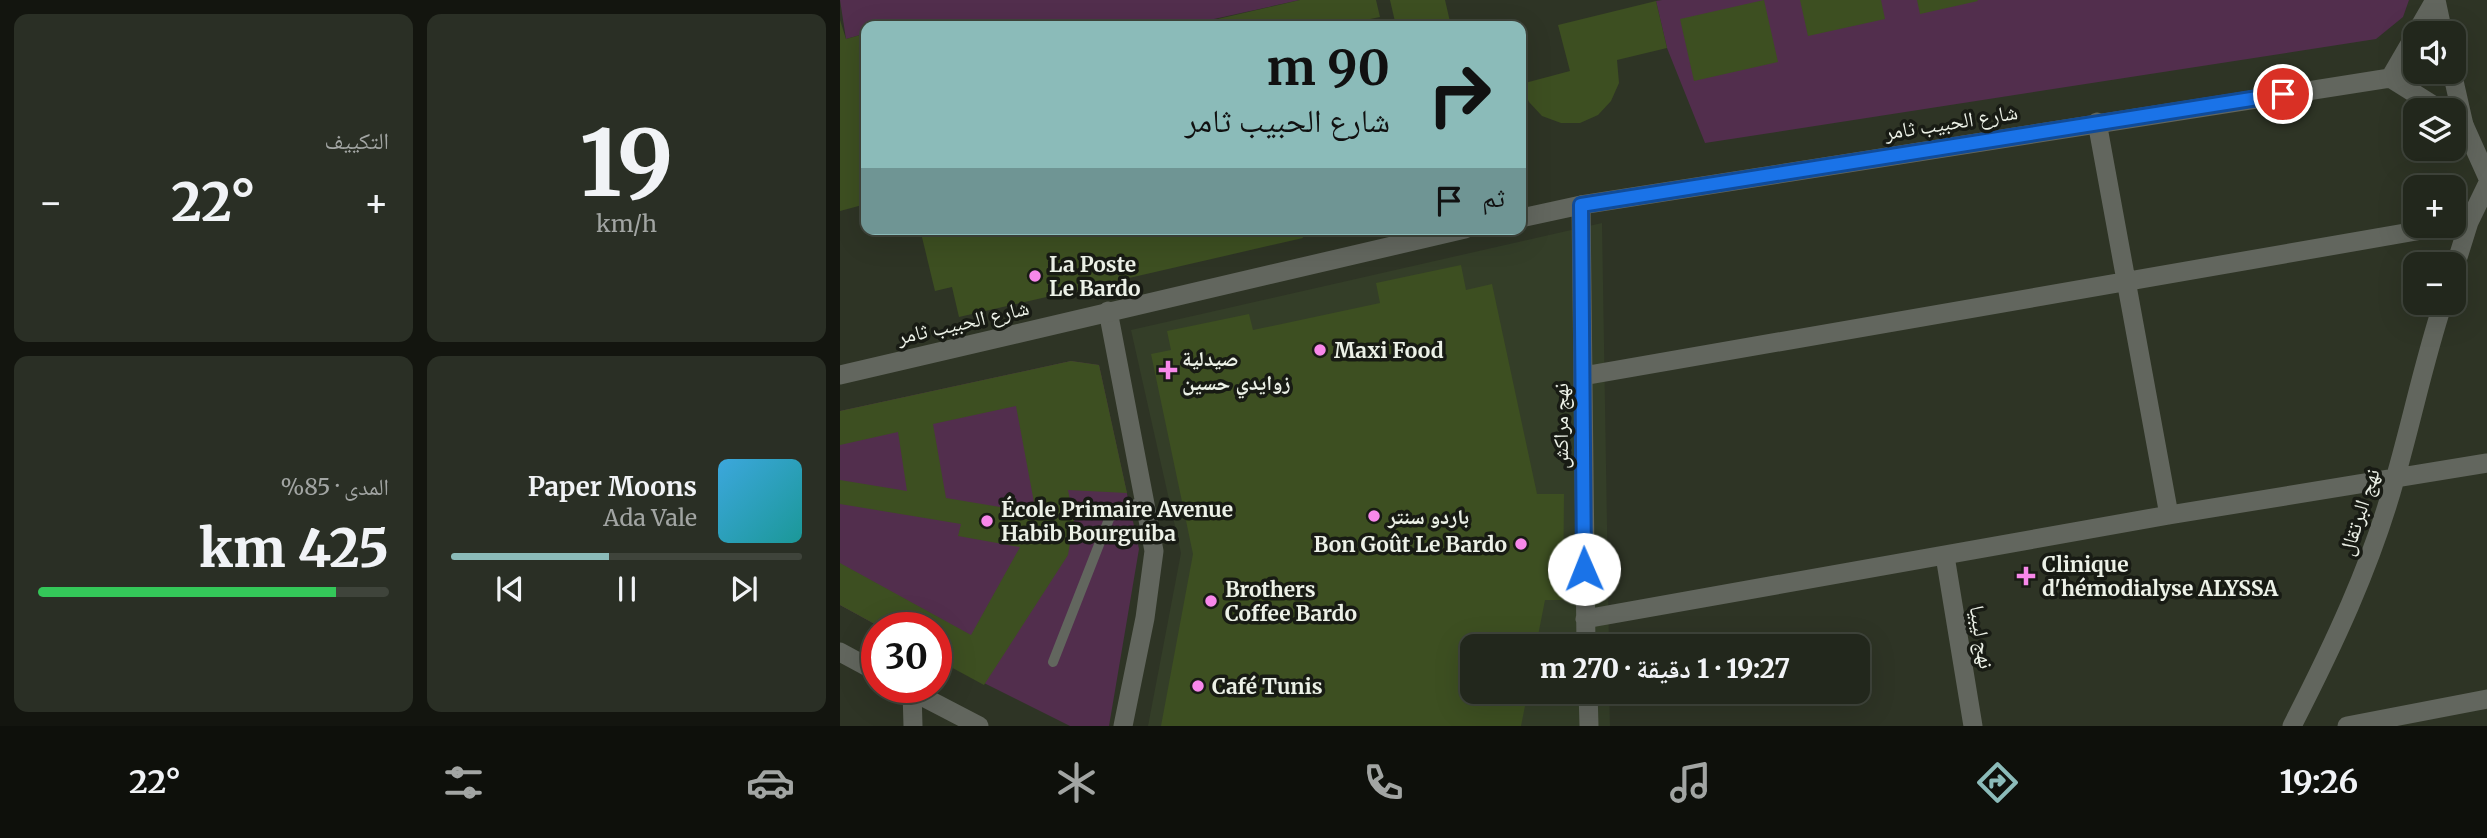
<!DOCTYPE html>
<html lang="ar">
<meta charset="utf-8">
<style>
body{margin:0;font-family:Merriweather,"Noto Naskh Arabic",serif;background:#2a2f25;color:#f1f3f6;direction:rtl;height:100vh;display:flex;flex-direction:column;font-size:26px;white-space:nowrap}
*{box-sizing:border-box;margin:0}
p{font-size:23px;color:#a2a5a3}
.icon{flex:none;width:38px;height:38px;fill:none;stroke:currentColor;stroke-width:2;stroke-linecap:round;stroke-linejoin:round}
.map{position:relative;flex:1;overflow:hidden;direction:ltr}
.drawer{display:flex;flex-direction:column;gap:14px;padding:14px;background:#13150f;width:840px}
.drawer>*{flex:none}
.hud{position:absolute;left:21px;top:21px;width:665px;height:214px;border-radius:14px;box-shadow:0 7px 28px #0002,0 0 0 2px #3f443b;direction:rtl;background:#8bbbb9;color:#111;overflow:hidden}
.buttons{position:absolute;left:1563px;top:21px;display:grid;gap:14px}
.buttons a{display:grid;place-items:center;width:63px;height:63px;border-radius:14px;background:#22271c;box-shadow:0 7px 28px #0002,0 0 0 2px #3f443b;font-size:35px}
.speed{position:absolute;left:21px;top:612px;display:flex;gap:14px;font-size:35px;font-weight:700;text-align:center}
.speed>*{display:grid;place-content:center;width:91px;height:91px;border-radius:50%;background:#22271c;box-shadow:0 7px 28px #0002,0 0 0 2px #3f443b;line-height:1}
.speed .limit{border:10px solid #d22;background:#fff;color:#111}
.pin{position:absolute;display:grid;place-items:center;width:60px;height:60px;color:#fff;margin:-30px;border:4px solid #fff;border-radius:50%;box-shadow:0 2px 7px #0007}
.me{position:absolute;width:77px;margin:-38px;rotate:359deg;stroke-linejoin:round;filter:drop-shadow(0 0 5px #0008)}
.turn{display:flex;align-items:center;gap:24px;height:147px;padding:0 21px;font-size:32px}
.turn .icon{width:91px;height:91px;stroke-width:2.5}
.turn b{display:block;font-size:49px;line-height:60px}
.then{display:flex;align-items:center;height:66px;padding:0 21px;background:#0003;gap:14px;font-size:26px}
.big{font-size:52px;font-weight:800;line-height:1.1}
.drawer .card{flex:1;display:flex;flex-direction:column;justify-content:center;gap:10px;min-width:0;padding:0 24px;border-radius:14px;background:#2a2f25}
.drawer .dial{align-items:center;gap:0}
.dial b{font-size:91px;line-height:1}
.song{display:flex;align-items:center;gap:21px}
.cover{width:84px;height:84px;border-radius:10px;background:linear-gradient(135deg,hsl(200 70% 55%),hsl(180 70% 35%))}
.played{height:7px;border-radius:4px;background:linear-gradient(90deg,#8bbbb9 45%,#3f443b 45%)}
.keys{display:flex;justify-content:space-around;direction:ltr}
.heat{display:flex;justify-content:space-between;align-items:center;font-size:38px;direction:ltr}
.charge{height:10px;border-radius:5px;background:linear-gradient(90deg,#34c759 85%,#3f443b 0)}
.drawer .tiles{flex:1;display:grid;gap:14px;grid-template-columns:repeat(2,1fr)}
.trip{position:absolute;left:620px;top:634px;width:410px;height:70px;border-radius:14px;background:#22271c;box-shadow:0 7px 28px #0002,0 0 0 2px #3f443b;font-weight:800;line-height:70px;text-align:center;direction:rtl}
.menu{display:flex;height:112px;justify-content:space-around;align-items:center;background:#0e100b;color:#a2a5a3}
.menu .icon{width:49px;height:49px}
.menu .on{color:#8bbbb9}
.menu b{font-size:32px;color:#f1f3f6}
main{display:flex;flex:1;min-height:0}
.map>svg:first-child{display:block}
.built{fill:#343e28}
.green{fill:#522e4d}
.building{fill:#3d4f21;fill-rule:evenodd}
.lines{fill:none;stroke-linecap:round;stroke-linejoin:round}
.service{stroke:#62665e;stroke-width:10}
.minor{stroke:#62665e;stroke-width:19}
.tertiary{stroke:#62665e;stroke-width:19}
.route-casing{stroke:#114b97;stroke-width:18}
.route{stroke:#1a73e8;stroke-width:12}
.poi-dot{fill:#f888ea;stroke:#181b14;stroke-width:2.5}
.labels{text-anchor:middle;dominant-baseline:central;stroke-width:7;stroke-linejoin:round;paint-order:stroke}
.street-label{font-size:21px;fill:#ecf1e7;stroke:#181b14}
.poi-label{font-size:21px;font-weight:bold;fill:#ecf1e7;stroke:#181b14;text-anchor:start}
</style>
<main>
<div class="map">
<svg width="1647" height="726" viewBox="0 0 1647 726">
<rect width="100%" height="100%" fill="#2e3425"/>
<path class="built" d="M762,223l7,423h-137v45h137l1,35h-462l33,-173 -50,-223z"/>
<path class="green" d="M0,0h460l-118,26h-316v15l-2,-7 -18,5z
M822,0h747l-6,17 -27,22 -671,104 -38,-95 -11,-47z
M231,361l28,4 40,184 -30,177h-39l-134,-67v-31h-54l-42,-23v-194z"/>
<path class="building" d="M460,0h76l4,17 -44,9h-149z
M550,0h55l6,26h-55z
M924,0l14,62 -84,19 -14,-62z
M960,0h81l4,19 -77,17z
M1077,0h60l1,1 -58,13z
M816,1l11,47 -50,12 2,23 -8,18 -13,14 -18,8h-19l-19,-7 -13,-14 -8,-18 49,-13 -12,-46z
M0,20l6,19 18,-5 2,7v163l-26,7z
M96,229h364l3,9 -344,79 -7,-30 -17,4 -14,-58z
M621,265l5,25 26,-6 45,210h27l-1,106h-18l-9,46h-64v45h56l-7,35h-360l32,-172 -42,-200 20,-4 -4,-19 82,-17 4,16 127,-27 -4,-20z
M231,361l28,4 28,128 -59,-3 6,30 -6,35 -84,130 -48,-26v-31h-54l-42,-23v-42l131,72 49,-88 -62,-11 3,-12 -121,-20v-24l67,11 -9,-59 -58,13v-34zM176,406l20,107 -90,-15 -13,-74z"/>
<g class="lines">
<path class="service" d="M213,662l58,-148 35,-14"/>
<path class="minor" d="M1257,122l72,393
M1624,125l23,51
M741,205l5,441
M1614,270l15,-48 18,-37
M268,311l46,240 -9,67 -22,108
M743,376l862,-150
M1105,556l28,170
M745,619l584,-104 318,-52
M72,691l1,35
M748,691l1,35
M1452,726c41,-80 79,-160 103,-247 17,-59 29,-118 48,-176
M1507,726l140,-27"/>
<path class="tertiary" d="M1596,0l7,33
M1576,33l19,-33
M1612,72l12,53
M1550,78l25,-43
M681,218l60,-13 809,-127 51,32
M0,375l625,-146
M0,652l37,20
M66,688l73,38"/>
</g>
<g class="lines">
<defs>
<path id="route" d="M744,569l-3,-364 702,-111"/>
</defs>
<use href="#route" class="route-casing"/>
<use href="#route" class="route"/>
</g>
<g class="poi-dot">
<circle cx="195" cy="276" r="7"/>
<circle cx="480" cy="350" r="7"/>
<path d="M324.5 359.5h7v7h7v7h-7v7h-7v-7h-7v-7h7z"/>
<circle cx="534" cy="516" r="7"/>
<circle cx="147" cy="521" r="7"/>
<circle cx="681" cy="544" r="7"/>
<path d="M1182.5 565.5h7v7h7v7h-7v7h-7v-7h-7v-7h7z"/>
<circle cx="371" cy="601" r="7"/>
<circle cx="358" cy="686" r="7"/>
</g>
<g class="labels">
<g class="street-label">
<text transform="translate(1111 122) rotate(-9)">شارع الحبيب ثامر</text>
<text transform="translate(123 322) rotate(-13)">شارع الحبيب ثامر</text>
<text transform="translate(720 426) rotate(-90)">نهج مراكش</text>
<text transform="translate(1519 512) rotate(-72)">نهج البرتقال</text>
<text transform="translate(1142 637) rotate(81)">نهج ليبيا</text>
</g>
<g class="poi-label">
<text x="209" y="264">La Poste<tspan x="209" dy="24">Le Bardo</tspan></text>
<text x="494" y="350">Maxi Food</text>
<text x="342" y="358">صيدلية<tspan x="342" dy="24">زوايدي حسين</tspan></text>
<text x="161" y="509">École Primaire Avenue<tspan x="161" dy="24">Habib Bourguiba</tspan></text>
<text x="548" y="516">باردو سنتر</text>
<text x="667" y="544" text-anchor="end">Bon Goût Le Bardo</text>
<text x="1202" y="564">Clinique<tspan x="1202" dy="24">d'hémodialyse ALYSSA</tspan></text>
<text x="385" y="589">Brothers<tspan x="385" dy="24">Coffee Bardo</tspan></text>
<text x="372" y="686">Café Tunis</text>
</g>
</g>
</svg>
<div class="buttons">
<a><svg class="icon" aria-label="sound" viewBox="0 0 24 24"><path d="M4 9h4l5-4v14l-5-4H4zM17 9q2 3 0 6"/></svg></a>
<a><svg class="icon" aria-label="layers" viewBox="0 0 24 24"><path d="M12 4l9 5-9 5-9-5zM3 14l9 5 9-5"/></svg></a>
<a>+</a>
<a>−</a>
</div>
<div class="speed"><div class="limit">30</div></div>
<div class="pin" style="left:1443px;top:94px;background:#d93025"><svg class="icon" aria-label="arrive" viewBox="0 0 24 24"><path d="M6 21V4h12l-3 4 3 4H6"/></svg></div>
<svg class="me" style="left:744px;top:569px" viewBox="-20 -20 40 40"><circle r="19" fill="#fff"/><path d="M0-13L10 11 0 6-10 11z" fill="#1a73e8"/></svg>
<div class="trip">19:27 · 1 دقيقة · 270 m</div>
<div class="hud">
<div class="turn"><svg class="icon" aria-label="right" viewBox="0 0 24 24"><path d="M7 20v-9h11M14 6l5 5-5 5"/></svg><div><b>90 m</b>شارع الحبيب ثامر</div></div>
<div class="then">ثم<svg class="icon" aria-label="arrive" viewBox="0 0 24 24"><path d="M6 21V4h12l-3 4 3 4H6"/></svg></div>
</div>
</div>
<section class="drawer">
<div class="tiles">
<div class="card dial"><b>19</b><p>km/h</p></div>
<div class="card"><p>التكييف</p>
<div class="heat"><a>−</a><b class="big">22°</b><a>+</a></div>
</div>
<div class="card">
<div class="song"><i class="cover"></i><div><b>Paper Moons</b><p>Ada Vale</p></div></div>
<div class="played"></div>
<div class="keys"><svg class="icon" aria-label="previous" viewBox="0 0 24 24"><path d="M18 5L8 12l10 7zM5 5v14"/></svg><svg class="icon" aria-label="pause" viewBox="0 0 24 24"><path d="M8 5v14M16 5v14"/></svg><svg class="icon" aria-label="next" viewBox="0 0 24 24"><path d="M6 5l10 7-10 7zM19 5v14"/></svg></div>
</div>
<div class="card"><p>المدى · 85%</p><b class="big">425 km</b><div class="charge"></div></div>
</div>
</section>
</main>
<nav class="menu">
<b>19:26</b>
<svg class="icon on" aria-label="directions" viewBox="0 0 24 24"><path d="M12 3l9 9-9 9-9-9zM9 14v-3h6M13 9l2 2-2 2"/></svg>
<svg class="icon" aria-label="music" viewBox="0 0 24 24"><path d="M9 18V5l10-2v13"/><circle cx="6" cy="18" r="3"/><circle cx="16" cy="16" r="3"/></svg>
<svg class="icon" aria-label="phone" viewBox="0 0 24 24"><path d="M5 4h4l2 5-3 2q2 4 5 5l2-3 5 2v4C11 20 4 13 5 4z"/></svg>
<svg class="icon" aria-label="climate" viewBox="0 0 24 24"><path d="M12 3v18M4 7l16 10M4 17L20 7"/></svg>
<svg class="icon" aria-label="car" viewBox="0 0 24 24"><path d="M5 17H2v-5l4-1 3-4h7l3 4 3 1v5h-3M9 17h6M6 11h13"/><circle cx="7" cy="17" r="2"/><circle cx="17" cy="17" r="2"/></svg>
<svg class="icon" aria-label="filters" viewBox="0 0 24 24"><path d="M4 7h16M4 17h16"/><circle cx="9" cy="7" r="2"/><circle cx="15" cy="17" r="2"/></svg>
<b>22°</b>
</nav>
